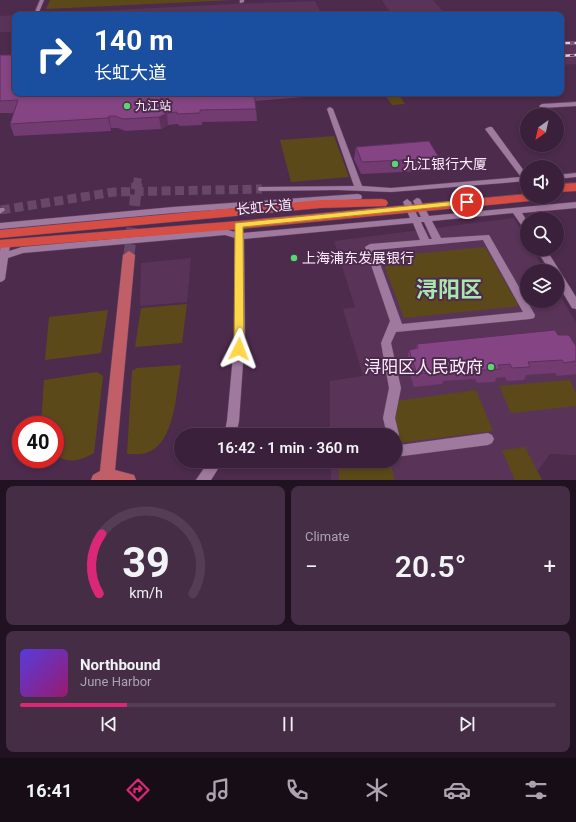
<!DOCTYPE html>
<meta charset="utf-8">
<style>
body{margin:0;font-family:Roboto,"Noto Sans SC",sans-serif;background:#452d45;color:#f1f3f6;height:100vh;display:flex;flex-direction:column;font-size:15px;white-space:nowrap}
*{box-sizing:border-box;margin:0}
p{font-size:13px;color:#aba3af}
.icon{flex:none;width:22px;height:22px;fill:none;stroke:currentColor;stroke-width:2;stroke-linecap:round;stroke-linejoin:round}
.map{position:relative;height:480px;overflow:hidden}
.side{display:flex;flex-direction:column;gap:6px;padding:6px;background:#201220;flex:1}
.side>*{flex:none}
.hud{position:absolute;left:12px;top:12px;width:552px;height:84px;border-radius:8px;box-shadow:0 2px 6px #0003,0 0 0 1px #543e54;background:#1a4fa0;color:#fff;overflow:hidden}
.needle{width:26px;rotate:213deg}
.buttons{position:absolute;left:520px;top:108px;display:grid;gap:8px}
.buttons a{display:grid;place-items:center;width:44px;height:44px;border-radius:50%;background:#3a203a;box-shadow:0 2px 6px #0003,0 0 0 1px #543e54;font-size:20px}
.speed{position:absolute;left:12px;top:416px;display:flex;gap:8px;font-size:20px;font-weight:700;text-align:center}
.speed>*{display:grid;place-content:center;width:52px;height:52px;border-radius:50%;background:#3a203a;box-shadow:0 2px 6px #0003,0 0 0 1px #543e54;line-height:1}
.speed .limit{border:6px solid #d22;background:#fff;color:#111}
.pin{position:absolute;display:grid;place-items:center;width:34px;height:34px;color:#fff;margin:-17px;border:2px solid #fff;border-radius:50%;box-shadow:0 1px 4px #0007}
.me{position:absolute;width:44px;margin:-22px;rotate:3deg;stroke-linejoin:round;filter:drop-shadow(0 0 3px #0008)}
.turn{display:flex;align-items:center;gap:14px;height:84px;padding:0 16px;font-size:18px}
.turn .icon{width:52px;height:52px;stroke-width:2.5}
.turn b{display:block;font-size:28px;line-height:34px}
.big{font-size:30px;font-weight:600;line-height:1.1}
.side .tile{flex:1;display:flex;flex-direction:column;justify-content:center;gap:6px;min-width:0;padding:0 14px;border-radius:8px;background:#452d45}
.side .dial{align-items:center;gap:0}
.dial svg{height:104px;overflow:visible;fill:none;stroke:#543e54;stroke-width:7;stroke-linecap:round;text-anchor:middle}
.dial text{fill:#f1f3f6;stroke:none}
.song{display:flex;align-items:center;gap:12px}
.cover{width:48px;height:48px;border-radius:6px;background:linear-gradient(135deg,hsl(250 70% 55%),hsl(320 70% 35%))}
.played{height:4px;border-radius:2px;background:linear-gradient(90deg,#db2777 20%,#543e54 20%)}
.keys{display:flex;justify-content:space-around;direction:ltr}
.heat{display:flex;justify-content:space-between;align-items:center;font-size:22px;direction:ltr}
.side .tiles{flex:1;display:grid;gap:6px;grid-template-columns:1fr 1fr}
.tile:last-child{grid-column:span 2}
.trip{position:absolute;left:174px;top:428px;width:228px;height:40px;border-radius:20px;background:#3a203a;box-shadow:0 2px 6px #0003,0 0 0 1px #543e54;font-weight:600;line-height:40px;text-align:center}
.menu{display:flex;height:64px;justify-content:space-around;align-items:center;background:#170d17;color:#aba3af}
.menu .icon{width:28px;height:28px}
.menu .active{color:#db2777}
.menu b{font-size:18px;color:#f1f3f6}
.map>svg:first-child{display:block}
.built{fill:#5a3359}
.green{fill:#5c4919}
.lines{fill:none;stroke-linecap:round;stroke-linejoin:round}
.minor-tunnel{stroke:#684868;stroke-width:9;stroke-dasharray:9 4.5;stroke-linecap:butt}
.major-tunnel-far1{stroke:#684868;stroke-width:8;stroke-dasharray:8 4.5;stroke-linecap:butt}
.major-tunnel{stroke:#684868;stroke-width:11;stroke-dasharray:11 5.5;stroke-linecap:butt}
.minor-casing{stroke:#634763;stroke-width:1}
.major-casing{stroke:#634763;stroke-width:1}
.highway-casing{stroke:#634763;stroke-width:1}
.minor{fill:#a0799f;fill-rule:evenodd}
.major{fill:#c15f68;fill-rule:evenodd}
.highway{fill:#d74d43;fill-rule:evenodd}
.rail-casing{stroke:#e7d2e6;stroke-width:2.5}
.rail{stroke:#4d2b4d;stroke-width:1.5;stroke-dasharray:4.5;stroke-linecap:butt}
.wall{fill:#723b72}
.shaded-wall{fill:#5d305c}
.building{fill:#854584;stroke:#5d305c}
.route{fill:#ffd54a;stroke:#a68a30}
.poi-dot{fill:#57d671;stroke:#4d2b4d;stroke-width:1.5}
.labels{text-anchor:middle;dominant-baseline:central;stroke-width:4;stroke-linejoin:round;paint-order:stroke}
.far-poi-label{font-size:12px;fill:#ffedfe;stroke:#4d2b4d;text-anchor:start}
.poi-label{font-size:14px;fill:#ffedfe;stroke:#4d2b4d;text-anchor:start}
.street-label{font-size:14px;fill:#ffedfe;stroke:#4d2b4d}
.near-poi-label{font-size:17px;fill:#ffedfe;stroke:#4d2b4d;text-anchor:end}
.town-label{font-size:22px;font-weight:bold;fill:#a8e8b0;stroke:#4d2b4d}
</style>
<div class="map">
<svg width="576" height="480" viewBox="0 0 576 480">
<rect width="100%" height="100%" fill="#4d2b4d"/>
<path class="built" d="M382,0h51l13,15h-54z
M315,1l7,14h-302l211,-11z
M15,15v17h-15v-16z
M561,42h15v22l-15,1z
M514,218l13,22v9h5l13,22h-18v30h30v-10l19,31v133l-26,-1 -19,26h-200v-19h64v-26h-65v-54l33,-5 -20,-67 12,-2 -21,-66z
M191,258l-4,44 -47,4 1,-43z"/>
<path class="green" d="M50,0h184l-188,9z
M384,93h14l7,11 -13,1z
M334,136l15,41 -58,5 -11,-42z
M485,247l34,59 -115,12 -23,-61z
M187,304l-5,39 -47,4 6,-39z
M108,310l-7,43 -56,7 4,-43z
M181,365c-5,25 -5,79 -35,88 -6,2 -14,1 -19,1l5,-83 5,-3z
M97,372l6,4 -9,77c-12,7 -27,12 -39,1v-29h-14l3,-45z
M570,380l6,13v13l-65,7 -12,-27z
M476,390l17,41 -95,12 -4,-27 3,-15z
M525,447l17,33h-27l-13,-30z
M338,461h52l5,19h-56z"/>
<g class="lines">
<path class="minor-tunnel" d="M1,210l113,-18 148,-3"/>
<path class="major-tunnel-far1" d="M137,184l1,-6"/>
<path class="major-tunnel" d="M129,255l8,-72"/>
<defs>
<path id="minor" d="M40,0h4l-5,12h-4z
M240,0h4v2l-4,1z
M576,102v4l-34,2 -3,-2 3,-2z
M330,107l3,2 29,77 29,2 130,-11 -36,-48 4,-2h3l35,48v6l-136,11 -53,-2 -79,1 -1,-2 1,-2h3l92,-1 -27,-77z
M576,173v4l-19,2v-4z
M358,194l3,1 1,2 -1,2 -188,14 -173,16v-6l173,-16z
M417,198l3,1 9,17 147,-14v6l-54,5 5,8v9l-3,-1 -11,-16 -81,8 9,17 48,-3 46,80 -1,3 -4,1 -134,13 -5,11 10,45 -6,30 4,17 -2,4 -2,1v-5h-8l-4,-17 6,-30 -8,-45 9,-22 -25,-74 5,-3 50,-4 -7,-17 -169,16 1,95 -6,87 -3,14h-12l3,-14 8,-87v-96l-10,-3 -202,18 -15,5 -3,21 -2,2 -3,1v-31l1,-8 5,-3 5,3 -2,8 13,-4 203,-18 10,3 1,-3h6l1,4 167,-15 -7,-16 4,-3 4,3 7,15h3l-8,-16zM421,222h3l8,17h-3zM483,240l40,72 -121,12 -27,-74z
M0,208h4l1,2 -5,4z
M536,249h10l30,48v12l-4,-1 -15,-25v-12h-7z
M488,433l4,2 2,4 -2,4 -4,2 -93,12v-15l5,3z
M209,461h14l-12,19h-15z"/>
<path id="major" d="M129,251l6,4 -20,215 19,5 2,5h-45l2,-5 7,-4 23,-216z"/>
<path id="highway" d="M576,183v8l-19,1v-8z
M527,194v3h9l-6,4 -291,28 -239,19v-8l239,-19z
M382,199l4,1 2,3 -2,3 -66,2 -320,30v-8l320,-30z"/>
</defs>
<use href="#minor" class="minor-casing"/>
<use href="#major" class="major-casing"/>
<use href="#highway" class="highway-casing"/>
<use href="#minor" class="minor"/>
<use href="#major" class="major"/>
<use href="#highway" class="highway"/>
<defs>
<path id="rail" d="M561,43h15
M561,56l15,-1"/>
</defs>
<use href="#rail" class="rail-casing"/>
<use href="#rail" class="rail"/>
</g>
<path class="wall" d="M0,55l15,38h326v1l-86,7 1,8 1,12 -55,1v3l-23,1 -1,-2 -10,1 -7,4 -36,2 -7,-3h-7v3l-97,5 -4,-12 4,-11h-14z
M429,141l7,28 -11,2 -64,3 -7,-15 2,-12z
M417,344l159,2v28l-19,2 -2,-3 -29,2 -2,5 -17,1 -2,-4 -9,1 -1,4 -18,1 -2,-4 -32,2 -1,3 -28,3 -8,-24 3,-13 6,-1z"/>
<path class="shaded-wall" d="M167,113l1,12 -7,4 -2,-12z
M109,116l2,12v3l-3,-13z
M438,156l-2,13 -11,2 2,-12z"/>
<path class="building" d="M0,55h15v38h239l2,16 -56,1v3l-23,1v-2l-10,1 -8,4 -36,2 -8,-3h-6l-1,2 -98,6 8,-24 -18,1z
M429,141l9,15 -11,3 -65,3 -6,-15z
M555,330l3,5h11l7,11v15l-12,2 -2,-3 -34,2 2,5 -18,1 -2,-4 -12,1 2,4 -18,1 -2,-4 -35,2 1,3 -29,3 -8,-24 9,-2 -1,-4z"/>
<path class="route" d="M467,200l5,2 -2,2 -227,23 1,122 -1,3h-8l-1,-3 1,-126z"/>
<g class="poi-dot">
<circle cx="127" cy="106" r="4"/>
<circle cx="395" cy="164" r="4"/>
<circle cx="294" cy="258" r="4"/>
<circle cx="491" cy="367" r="4"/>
</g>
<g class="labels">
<g class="far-poi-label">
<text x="135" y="106">九江站</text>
</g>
<g class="poi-label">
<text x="403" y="164">九江银行大厦</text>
<text x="302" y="258">上海浦东发展银行</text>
</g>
<g class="street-label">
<text transform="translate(264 207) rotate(-5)">长虹大道</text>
</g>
<g class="near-poi-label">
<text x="483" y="367">浔阳区人民政府</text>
</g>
<g class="town-label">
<text x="449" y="289">浔阳区</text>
</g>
</g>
</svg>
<div class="buttons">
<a><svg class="needle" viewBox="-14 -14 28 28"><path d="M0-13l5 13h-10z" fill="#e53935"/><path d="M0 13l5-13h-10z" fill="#aba3af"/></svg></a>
<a><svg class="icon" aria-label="sound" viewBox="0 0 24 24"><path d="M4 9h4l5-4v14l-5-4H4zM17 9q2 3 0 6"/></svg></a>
<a><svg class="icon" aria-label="search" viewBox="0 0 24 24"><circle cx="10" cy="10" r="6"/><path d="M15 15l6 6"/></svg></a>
<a><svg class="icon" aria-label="layers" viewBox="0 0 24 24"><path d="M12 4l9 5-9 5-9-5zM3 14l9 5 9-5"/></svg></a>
</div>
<div class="speed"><div class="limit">40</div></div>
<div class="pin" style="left:467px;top:202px;background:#d93025"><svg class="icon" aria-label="arrive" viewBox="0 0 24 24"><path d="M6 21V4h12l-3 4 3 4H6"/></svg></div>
<svg class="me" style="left:239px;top:349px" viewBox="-20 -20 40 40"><path d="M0-17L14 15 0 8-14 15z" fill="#ffd54a" stroke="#fff" stroke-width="4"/></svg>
<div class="trip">16:42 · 1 min · 360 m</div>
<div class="hud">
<div class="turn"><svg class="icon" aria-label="right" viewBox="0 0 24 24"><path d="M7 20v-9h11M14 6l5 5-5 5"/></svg><div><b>140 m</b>长虹大道</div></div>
</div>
</div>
<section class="side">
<div class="tiles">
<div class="tile dial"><svg viewBox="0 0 100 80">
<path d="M14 69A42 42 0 1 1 86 69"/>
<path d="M14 69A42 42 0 0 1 16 23" stroke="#db2777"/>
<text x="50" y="56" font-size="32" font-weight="700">39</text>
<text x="50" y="72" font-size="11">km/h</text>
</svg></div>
<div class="tile"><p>Climate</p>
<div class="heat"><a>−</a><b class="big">20.5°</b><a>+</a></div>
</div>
<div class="tile">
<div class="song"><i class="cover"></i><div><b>Northbound</b><p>June Harbor</p></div></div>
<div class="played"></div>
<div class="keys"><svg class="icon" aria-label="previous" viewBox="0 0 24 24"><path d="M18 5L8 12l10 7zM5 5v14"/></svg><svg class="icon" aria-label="pause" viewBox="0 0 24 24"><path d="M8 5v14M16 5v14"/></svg><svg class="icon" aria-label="next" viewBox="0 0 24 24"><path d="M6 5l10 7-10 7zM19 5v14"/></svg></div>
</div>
</div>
</section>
<nav class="menu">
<b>16:41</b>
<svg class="icon active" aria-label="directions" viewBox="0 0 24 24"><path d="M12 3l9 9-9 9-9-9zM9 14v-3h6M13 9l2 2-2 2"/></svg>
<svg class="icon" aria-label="music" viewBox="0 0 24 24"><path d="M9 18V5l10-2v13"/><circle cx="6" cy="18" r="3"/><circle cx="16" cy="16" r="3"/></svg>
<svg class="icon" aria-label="phone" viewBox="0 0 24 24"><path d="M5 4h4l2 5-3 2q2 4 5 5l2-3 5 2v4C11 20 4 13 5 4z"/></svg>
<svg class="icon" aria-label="climate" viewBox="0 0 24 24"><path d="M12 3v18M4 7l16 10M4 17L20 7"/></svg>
<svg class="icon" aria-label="car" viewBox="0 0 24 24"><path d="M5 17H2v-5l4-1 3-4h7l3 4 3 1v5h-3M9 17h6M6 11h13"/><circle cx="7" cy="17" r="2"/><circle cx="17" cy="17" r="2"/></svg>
<svg class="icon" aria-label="filters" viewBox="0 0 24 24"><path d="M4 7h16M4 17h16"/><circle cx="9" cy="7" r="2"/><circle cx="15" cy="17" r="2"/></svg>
</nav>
